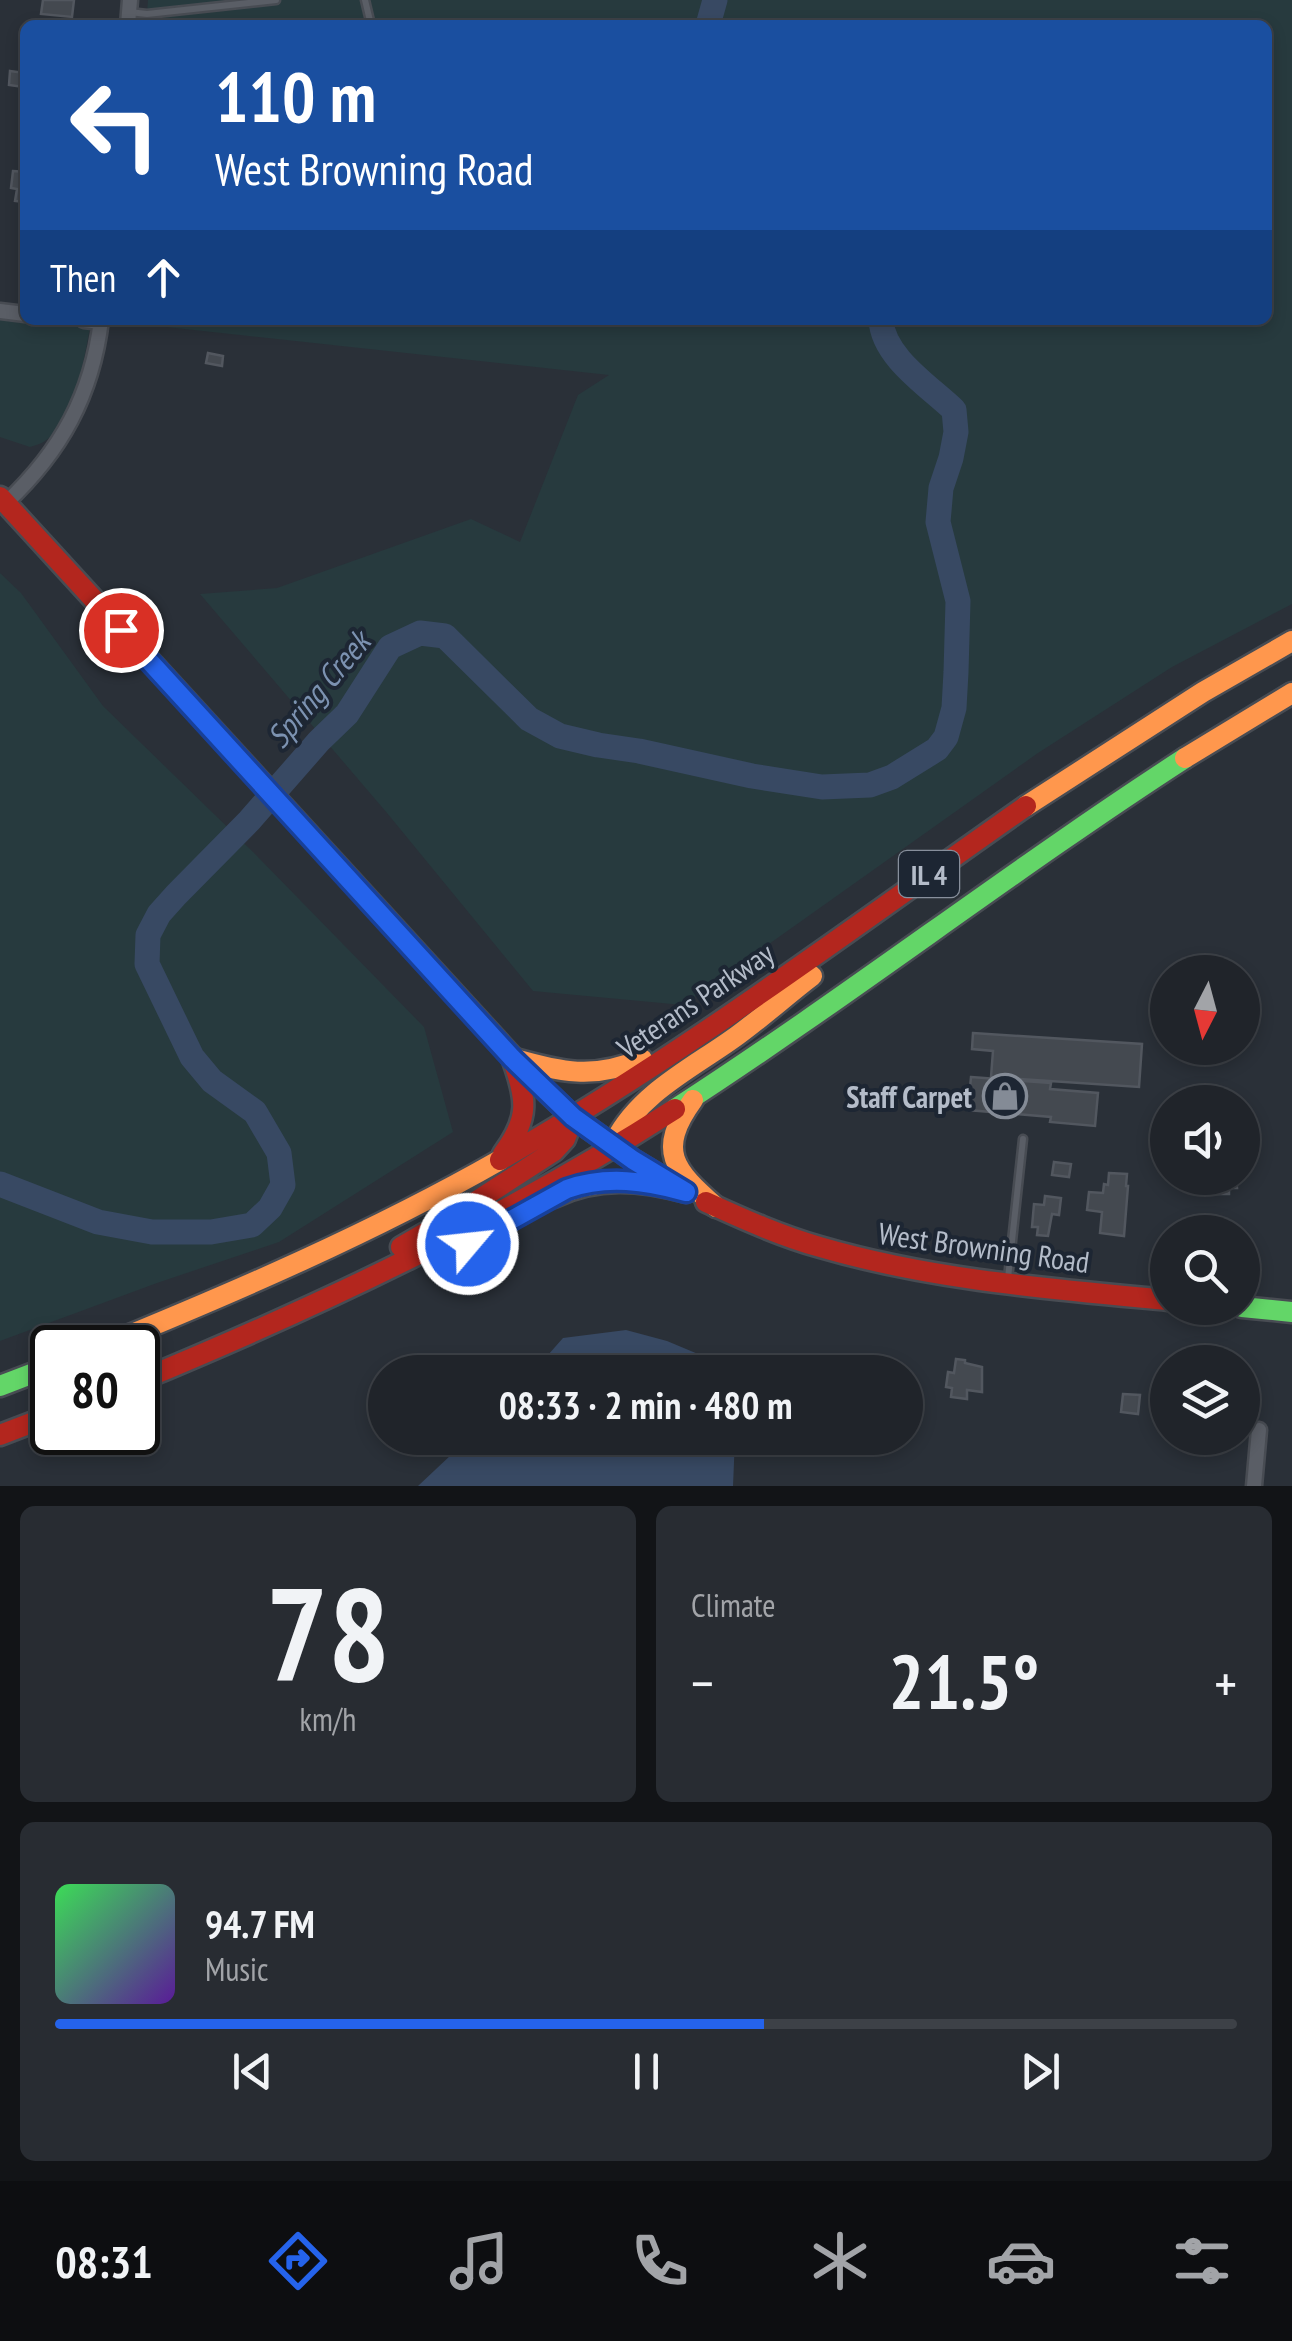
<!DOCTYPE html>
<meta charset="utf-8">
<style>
body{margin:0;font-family:"PT Sans Narrow",sans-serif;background:#282c32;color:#f1f3f6;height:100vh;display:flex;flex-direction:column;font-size:38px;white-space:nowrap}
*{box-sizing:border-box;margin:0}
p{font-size:32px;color:#a2a4a8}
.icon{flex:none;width:55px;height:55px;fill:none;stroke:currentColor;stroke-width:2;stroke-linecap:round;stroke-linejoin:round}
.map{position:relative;height:1486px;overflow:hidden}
.sheet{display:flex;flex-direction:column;gap:20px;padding:20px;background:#121417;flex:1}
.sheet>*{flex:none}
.hud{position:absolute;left:20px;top:20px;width:1252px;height:305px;border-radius:15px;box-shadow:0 5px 15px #0003,0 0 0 2px #3d4147;background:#1a4fa0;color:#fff;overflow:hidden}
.needle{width:65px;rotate:186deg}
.fabs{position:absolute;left:1150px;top:955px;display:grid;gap:20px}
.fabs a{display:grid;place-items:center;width:110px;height:110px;border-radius:50%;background:#20242a;box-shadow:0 5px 15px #0003,0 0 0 2px #3d4147;font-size:50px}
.speed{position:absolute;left:30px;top:1325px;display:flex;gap:20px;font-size:50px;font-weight:700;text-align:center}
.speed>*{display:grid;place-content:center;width:130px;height:130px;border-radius:50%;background:#20242a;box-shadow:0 5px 15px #0003,0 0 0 2px #3d4147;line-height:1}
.speed .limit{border:5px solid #111;border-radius:15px;background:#fff;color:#111}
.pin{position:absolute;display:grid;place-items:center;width:85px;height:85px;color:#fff;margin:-42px;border:5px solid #fff;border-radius:50%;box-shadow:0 2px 10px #0007}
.me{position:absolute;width:110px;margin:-55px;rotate:62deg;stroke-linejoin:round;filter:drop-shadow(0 0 8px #0008)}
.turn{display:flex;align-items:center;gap:35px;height:210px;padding:0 30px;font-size:45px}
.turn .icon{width:130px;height:130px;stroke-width:2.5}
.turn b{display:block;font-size:70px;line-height:85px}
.then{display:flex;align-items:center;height:95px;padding:0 30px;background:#0003;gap:20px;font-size:38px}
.big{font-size:75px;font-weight:700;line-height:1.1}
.sheet .widget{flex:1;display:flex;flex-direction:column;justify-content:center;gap:15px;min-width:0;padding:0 35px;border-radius:15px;background:#282c32}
.sheet .dial{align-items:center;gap:0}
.dial b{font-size:130px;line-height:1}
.song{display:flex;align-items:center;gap:30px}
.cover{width:120px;height:120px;border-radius:15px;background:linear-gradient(135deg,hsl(130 70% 55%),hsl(270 70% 35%))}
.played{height:10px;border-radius:5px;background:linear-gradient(90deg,#2563eb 60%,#3d4147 60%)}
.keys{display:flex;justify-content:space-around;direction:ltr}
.heat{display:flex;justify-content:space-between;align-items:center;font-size:55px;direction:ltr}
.sheet .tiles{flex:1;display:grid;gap:20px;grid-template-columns:1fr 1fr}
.widget:last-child{grid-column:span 2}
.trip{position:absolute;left:368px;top:1355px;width:555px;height:100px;border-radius:50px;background:#20242a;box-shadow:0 5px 15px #0003,0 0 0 2px #3d4147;font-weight:700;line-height:100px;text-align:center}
.tabs{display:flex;height:160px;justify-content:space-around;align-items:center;background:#0d0e11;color:#a2a4a8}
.tabs .icon{width:70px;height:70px}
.tabs .selected{color:#2563eb}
.tabs b{font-size:45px;color:#f1f3f6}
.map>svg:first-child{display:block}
.green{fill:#273a3e}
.water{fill:#384963}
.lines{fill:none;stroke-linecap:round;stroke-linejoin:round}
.river{stroke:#384963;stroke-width:25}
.building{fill:#444950;stroke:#52575f;stroke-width:2.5}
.lane-casing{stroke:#484c53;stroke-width:11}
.street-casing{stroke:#484c53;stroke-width:19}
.fast-casing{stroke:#484c53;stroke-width:25}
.slow-casing{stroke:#484c53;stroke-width:25}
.jam-casing{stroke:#484c53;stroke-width:25}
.lane{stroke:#5a5e66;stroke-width:6}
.street{stroke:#5a5e66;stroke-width:14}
.fast{stroke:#63d668;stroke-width:20}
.slow{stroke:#ff974d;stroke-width:20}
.jam{stroke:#b3261e;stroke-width:20}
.route-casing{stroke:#184099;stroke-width:25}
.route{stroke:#2563eb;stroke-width:18}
.labels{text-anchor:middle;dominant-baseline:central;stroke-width:8;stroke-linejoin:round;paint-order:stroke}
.shield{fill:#1d2633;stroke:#878f9c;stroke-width:2.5}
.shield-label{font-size:28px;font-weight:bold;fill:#b4bcc9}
.street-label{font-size:30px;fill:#b4bcc9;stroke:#1d2633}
.poi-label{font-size:30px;font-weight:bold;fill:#b4bcc9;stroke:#1d2633;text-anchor:end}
.water-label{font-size:32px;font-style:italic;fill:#7c92b1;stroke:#1d2633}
</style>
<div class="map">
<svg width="1292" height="1486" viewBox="0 0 1292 1486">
<rect width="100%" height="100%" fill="#2a3038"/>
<path class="green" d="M148,0h1144v604l-120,63 -134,86 -355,252 -150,-14 -146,-178 -187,-219 77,-6 194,-69 49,23 58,-147 31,-20 -489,-53v-2h1148v-295h-1122z
M0,317l90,11c-6,31 -16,95 -45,113 -4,3 -10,4 -15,6l-30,-10z
M0,573l21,20 82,113 150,146 171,175 29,105 -174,110 -122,41 -157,58z"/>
<path class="water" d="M626,1330l41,11 31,13 19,18h-184l30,-34z
M469,1438h266l-2,48h-315z"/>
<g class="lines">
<path class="river" d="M708,25l7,-25
M0,1184l98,38 54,10h59l41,-7 18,-17 13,-23 -4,-32 -24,-41 -43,-31 -20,-24 -45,-93 1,-29 11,-21 17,-19 73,-74 70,-80 28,-27 43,-67 30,-14 25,3 84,83 31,17 38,9 41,6 113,25 70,11 48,-2 22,-8 45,-28 9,-12 8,-29 2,-36 2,-71 -20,-79 3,-34 10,-30 5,-26 -2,-22c-25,-24 -71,-53 -73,-90"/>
</g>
<path class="building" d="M43,0h31l-2,17 -31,-3z
M10,71l15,2 -1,14 -15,-2z
M13,171l12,1v30l-10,-1 2,-12 -6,-1z
M208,353l15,3 -1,10 -16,-3z
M973,1033l169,11 -3,43 -148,-10 2,-26 -21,-2z
M971,1077l80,6 -1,6 48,4 -3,33 -45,-4 1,-5 -83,-7z
M1054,1162l17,2 -2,13 -17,-2z
M1109,1173l18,1 -1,12h2l-4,50 -24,-3 2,-21 -15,-2 2,-18 14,1 1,-9 4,1z
M1208,1178h28l1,10h-8v6h-12v-6l-8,1z
M1045,1196l16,2 -2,17 -7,-1 -4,22 -11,-1 1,-8h-6l2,-23 10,1z
M956,1359l9,1v3l17,4v25l-15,-2v9l-16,-2 1,-9 -6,-1 2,-15 6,1z
M1123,1394l17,1 -2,19 -17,-2z"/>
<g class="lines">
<defs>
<path id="lane" d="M365,0l6,25
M129,12l18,2 129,-14
M1008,1278l15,-139"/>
<path id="street" d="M128,25l2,-25
M0,311l25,3
M84,320l17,2
M6,503c55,-52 86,-108 95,-183
M1254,1486l5,-56"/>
<path id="fast" d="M528,1074l45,43 60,43 43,26
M675,1109c173,-112 337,-239 510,-351
M1242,1307l50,5
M0,1386l52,-20"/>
<path id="slow" d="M1185,758l107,-65
M1026,806l177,-114 89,-51
M512,1058c49,14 81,22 130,1
M693,1100c-37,51 -19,70 23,107
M615,1141c25,-49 81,-75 123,-106 26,-19 49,-40 74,-59
M554,1197c44,-21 86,-17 132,-5
M98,1348c137,-56 274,-115 402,-188"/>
<path id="jam" d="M0,497l528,577
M503,1154c27,-36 24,-55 9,-96
M500,1160c184,-105 353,-233 526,-354
M706,1202c37,17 75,34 114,45 113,33 231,42 348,53
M401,1247l45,-26 108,-70 11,-12 8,-21
M138,1381c186,-77 367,-163 537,-272
M0,1435l52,-20"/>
</defs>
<use href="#lane" class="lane-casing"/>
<use href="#street" class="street-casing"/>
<use href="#fast" class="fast-casing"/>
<use href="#slow" class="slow-casing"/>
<use href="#jam" class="jam-casing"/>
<use href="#lane" class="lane"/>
<use href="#street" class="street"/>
<use href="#fast" class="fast"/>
<use href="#slow" class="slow"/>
<use href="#jam" class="jam"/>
</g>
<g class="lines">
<defs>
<path id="route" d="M121,630l391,428 61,59 60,43 53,32c-40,-11 -79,-17 -119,-3l-99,55"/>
</defs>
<use href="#route" class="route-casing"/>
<use href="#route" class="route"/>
</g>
<defs>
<symbol id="shop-ring" viewBox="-11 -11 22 22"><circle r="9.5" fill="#1d2633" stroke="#848b96" stroke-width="1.5"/><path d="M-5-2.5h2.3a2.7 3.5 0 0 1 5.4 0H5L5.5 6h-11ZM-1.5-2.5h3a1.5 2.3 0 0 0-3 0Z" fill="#848b96"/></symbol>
</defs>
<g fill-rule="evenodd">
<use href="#shop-ring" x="980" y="1071" width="50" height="50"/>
</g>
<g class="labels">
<rect class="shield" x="899" y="851" width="60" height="46" rx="8"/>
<g class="shield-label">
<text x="929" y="874">IL 4</text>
</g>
<g class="street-label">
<text transform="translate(695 1000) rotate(-34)">Veterans Parkway</text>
<text transform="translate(984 1247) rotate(8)">West Browning Road</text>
</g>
<g class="poi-label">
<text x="972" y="1096">Staff Carpet</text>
</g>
<g class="water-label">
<text transform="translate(318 689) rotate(-50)">Spring Creek</text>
</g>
</g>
</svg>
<div class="fabs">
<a><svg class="needle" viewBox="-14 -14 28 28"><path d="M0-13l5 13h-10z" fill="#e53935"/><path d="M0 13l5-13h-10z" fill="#a2a4a8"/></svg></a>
<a><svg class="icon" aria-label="sound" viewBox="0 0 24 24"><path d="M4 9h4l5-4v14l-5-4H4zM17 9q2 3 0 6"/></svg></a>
<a><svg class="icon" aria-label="search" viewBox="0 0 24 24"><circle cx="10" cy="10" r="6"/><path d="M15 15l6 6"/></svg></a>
<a><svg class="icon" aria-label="layers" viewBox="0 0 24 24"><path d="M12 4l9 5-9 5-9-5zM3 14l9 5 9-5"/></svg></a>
</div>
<div class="speed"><div class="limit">80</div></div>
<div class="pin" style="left:121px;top:630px;background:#d93025"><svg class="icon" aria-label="arrive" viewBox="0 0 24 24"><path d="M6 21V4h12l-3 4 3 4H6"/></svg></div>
<svg class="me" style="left:468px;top:1244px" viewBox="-20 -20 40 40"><circle r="17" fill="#2563eb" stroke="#fff" stroke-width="3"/><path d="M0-11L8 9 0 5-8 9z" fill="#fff"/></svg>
<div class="trip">08:33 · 2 min · 480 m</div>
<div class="hud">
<div class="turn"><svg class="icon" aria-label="left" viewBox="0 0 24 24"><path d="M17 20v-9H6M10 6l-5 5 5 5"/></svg><div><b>110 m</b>West Browning Road</div></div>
<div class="then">Then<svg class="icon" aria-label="ahead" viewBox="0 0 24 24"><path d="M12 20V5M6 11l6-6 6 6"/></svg></div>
</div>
</div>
<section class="sheet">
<div class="tiles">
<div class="widget dial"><b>78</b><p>km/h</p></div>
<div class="widget"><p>Climate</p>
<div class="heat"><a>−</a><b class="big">21.5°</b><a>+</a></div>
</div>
<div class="widget">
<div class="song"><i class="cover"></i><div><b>94.7 FM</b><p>Music</p></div></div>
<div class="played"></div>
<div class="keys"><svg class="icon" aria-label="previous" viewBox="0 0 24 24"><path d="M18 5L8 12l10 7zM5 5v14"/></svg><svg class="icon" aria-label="pause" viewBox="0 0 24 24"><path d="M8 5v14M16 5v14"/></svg><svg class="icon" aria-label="next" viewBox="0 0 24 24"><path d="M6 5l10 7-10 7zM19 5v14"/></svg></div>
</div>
</div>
</section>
<nav class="tabs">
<b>08:31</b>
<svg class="icon selected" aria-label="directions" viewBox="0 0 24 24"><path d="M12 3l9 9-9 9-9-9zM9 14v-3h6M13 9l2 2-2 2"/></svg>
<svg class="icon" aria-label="music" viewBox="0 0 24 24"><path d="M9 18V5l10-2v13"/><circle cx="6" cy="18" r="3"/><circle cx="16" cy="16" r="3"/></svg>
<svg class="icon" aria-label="phone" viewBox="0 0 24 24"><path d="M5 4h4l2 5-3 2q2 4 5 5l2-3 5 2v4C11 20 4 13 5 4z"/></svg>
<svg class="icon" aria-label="climate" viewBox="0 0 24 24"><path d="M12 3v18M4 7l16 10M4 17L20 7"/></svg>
<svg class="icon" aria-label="car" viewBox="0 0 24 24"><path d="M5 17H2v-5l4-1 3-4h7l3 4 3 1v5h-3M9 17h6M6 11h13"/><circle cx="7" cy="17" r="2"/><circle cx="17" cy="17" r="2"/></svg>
<svg class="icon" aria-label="filters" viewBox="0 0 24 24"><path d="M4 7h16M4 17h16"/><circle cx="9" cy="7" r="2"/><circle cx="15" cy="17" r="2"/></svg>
</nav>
